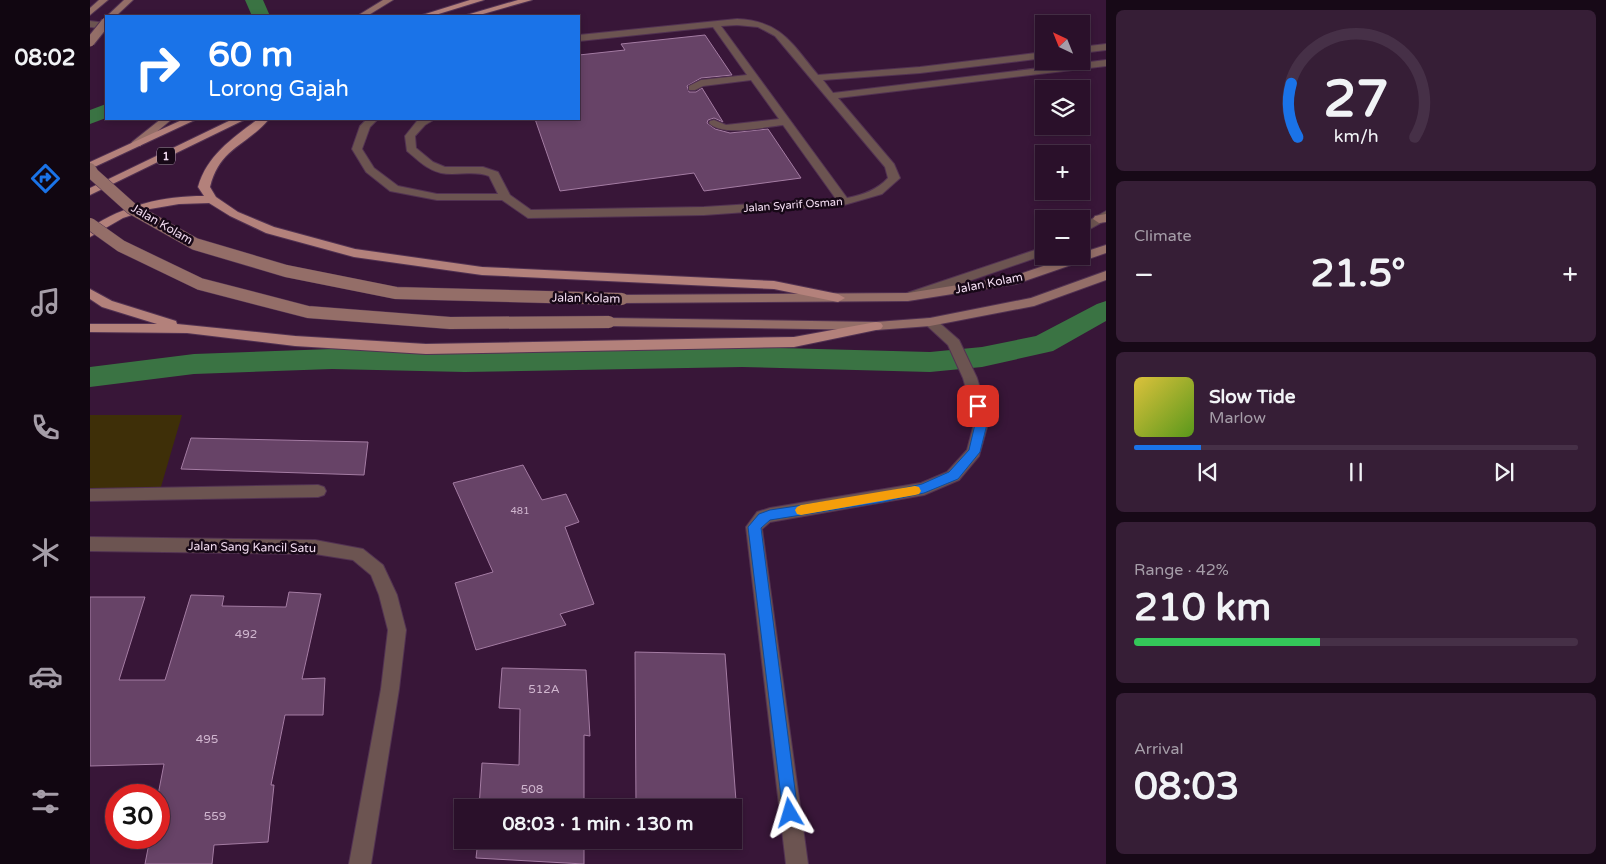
<!DOCTYPE html>
<meta charset="utf-8">
<style>
body{margin:0;font-family:"Varela Round",sans-serif;background:#361e36;color:#f1f3f6;height:100vh;display:flex;flex-direction:column;font-size:19px;white-space:nowrap}
*{box-sizing:border-box;margin:0}
p{font-size:16px;color:#a59da8}
.icon{flex:none;width:28px;height:28px;fill:none;stroke:currentColor;stroke-width:2;stroke-linecap:round;stroke-linejoin:round}
.map{position:relative;flex:1;overflow:hidden}
.side{display:flex;flex-direction:column;gap:10px;padding:10px;background:#170917;width:500px}
.side>*{flex:none}
.guide{position:absolute;left:15px;top:15px;width:475px;height:105px;border-radius:0px;box-shadow:0 2px 8px #0003,0 0 0 1px #463047;background:#1a73e8;color:#fff;overflow:hidden}
.needle{width:32px;rotate:317deg}
.buttons{position:absolute;left:945px;top:15px;display:grid;gap:10px}
.buttons a{display:grid;place-items:center;width:55px;height:55px;border-radius:0px;background:#2a102a;box-shadow:0 2px 8px #0003,0 0 0 1px #463047;font-size:25px}
.speed{position:absolute;left:15px;top:784px;display:flex;gap:10px;font-size:25px;font-weight:700;text-align:center}
.speed>*{display:grid;place-content:center;width:65px;height:65px;border-radius:50%;background:#2a102a;box-shadow:0 2px 8px #0003,0 0 0 1px #463047;line-height:1}
.speed .limit{border:8px solid #d22;background:#fff;color:#111}
.pin{position:absolute;display:grid;place-items:center;width:42px;height:42px;color:#fff;margin:-21px;border-radius:10px;box-shadow:0 2px 8px #0006}
.me{position:absolute;width:55px;margin:-28px;rotate:353deg;stroke-linejoin:round;filter:drop-shadow(0 0 4px #0008)}
.turn{display:flex;align-items:center;gap:18px;height:105px;padding:0 20px;font-size:22px}
.turn .icon{width:65px;height:65px;stroke-width:2.5}
.turn b{display:block;font-size:35px;line-height:42px}
.big{font-size:38px;font-weight:700;line-height:1.1}
.side .widget{flex:1;display:flex;flex-direction:column;justify-content:center;gap:8px;min-width:0;padding:0 18px;border-radius:8px;background:#361e36}
.side .dial{align-items:center;gap:0}
.dial svg{height:130px;overflow:visible;fill:none;stroke:#463047;stroke-width:7;stroke-linecap:round;text-anchor:middle}
.dial text{fill:#f1f3f6;stroke:none}
.song{display:flex;align-items:center;gap:15px}
.cover{width:60px;height:60px;border-radius:8px;background:linear-gradient(135deg,hsl(50 70% 55%),hsl(90 70% 35%))}
.played{height:5px;border-radius:2px;background:linear-gradient(90deg,#1a73e8 15%,#463047 15%)}
.keys{display:flex;justify-content:space-around;direction:ltr}
.heat{display:flex;justify-content:space-between;align-items:center;font-size:28px;direction:ltr}
.charge{height:8px;border-radius:4px;background:linear-gradient(90deg,#34c759 42%,#463047 0)}
.trip{position:absolute;left:364px;top:799px;width:288px;height:50px;border-radius:0px;background:#2a102a;box-shadow:0 2px 8px #0003,0 0 0 1px #463047;font-weight:700;line-height:50px;text-align:center}
main{display:flex;flex:1;min-height:0}
.tab-bar{display:flex;flex-direction:column;width:90px;justify-content:space-around;align-items:center;background:#110611;color:#a59da8}
.tab-bar .icon{width:35px;height:35px}
.tab-bar .selected{color:#1a73e8}
.tab-bar b{font-size:22px;color:#f1f3f6}
.map>svg:first-child{display:block}
.green{fill:#3e2f08}
.lines{fill:none;stroke-linecap:round;stroke-linejoin:round}
.canal{fill:#3a7343;fill-rule:evenodd}
.building{fill:#674367;stroke:#a47ca3}
.lane-casing{stroke:#523252;stroke-width:2}
.street-casing{stroke:#523252;stroke-width:2}
.secondary-casing{stroke:#523252;stroke-width:2}
.primary-casing{stroke:#523252;stroke-width:2}
.lane{fill:#6c5451;fill-rule:evenodd}
.street{fill:#6c5451;fill-rule:evenodd}
.secondary{fill:#946e68;fill-rule:evenodd}
.primary{fill:#b3817b;fill-rule:evenodd}
.secondary-bridge-far1-casing{stroke:#523252;stroke-width:11;stroke-linecap:butt}
.secondary-bridge-casing{stroke:#523252;stroke-width:13;stroke-linecap:butt}
.secondary-bridge-far1{stroke:#946e68;stroke-width:9}
.secondary-bridge{stroke:#946e68;stroke-width:12}
.route{fill:#1a73e8;stroke:#114b97}
.slow{fill:#f59e0b}
.labels{text-anchor:middle;dominant-baseline:central;stroke-width:5;stroke-linejoin:round;paint-order:stroke}
.number-label{font-size:10px;fill:#d0b6cf}
.shield{fill:#170817;stroke:#b19db0;stroke-width:1}
.shield-label{font-size:11px;font-weight:bold;fill:#f3ddf2}
.far-street-label{font-size:11px;fill:#f3ddf2;stroke:#170817}
.street-label{font-size:12px;fill:#f3ddf2;stroke:#170817}
.near-number-label{font-size:12px;fill:#d0b6cf}
</style>
<main>
<nav class="tab-bar">
<b>08:02</b>
<svg class="icon selected" aria-label="directions" viewBox="0 0 24 24"><path d="M12 3l9 9-9 9-9-9zM9 14v-3h6M13 9l2 2-2 2"/></svg>
<svg class="icon" aria-label="music" viewBox="0 0 24 24"><path d="M9 18V5l10-2v13"/><circle cx="6" cy="18" r="3"/><circle cx="16" cy="16" r="3"/></svg>
<svg class="icon" aria-label="phone" viewBox="0 0 24 24"><path d="M5 4h4l2 5-3 2q2 4 5 5l2-3 5 2v4C11 20 4 13 5 4z"/></svg>
<svg class="icon" aria-label="climate" viewBox="0 0 24 24"><path d="M12 3v18M4 7l16 10M4 17L20 7"/></svg>
<svg class="icon" aria-label="car" viewBox="0 0 24 24"><path d="M5 17H2v-5l4-1 3-4h7l3 4 3 1v5h-3M9 17h6M6 11h13"/><circle cx="7" cy="17" r="2"/><circle cx="17" cy="17" r="2"/></svg>
<svg class="icon" aria-label="filters" viewBox="0 0 24 24"><path d="M4 7h16M4 17h16"/><circle cx="9" cy="7" r="2"/><circle cx="15" cy="17" r="2"/></svg>
</nav>
<div class="map">
<svg width="1016" height="864" viewBox="0 0 1016 864">
<rect width="100%" height="100%" fill="#381638"/>
<path class="green" d="M0,415h92l-24,82h-68z"/>
<g class="lines">
<path class="canal" d="M155,0h18l7,16h-18z
M16,104v14l-16,6v-14z
M1016,301v20l-53,30 -71,16 -52,5 -188,-5 -277,5 -133,-3 -138,5 -104,13v-20l104,-13 138,-5 133,3 277,-5 188,5 52,-5 54,-11 61,-32z"/>
</g>
<path class="building" d="M615,35l27,40 -31,3 -14,8 2,6h7l6,-4 21,34 -9,-4 -6,2 -1,3 8,6 15,4 38,-4 33,49 -97,13 -10,-18 -134,18 -25,-72h44v-64l46,-5 -4,-6z
M101,438l177,4 -4,33 -183,-6z
M433,465l19,35 24,-6 13,28 -14,5 29,77 -34,10 6,11 -90,25 -21,-67 38,-11 -40,-89z
M199,592l32,2 -19,85 23,-1 -2,37h-38l-14,70h3l-6,57 -54,3 -2,19h-67l5,-26h9l-1,-43 6,-31 -74,2v-169h55l-26,83h46l26,-85 33,1 -2,10 64,1z
M545,652l90,2 14,187 -40,-1h33v-32h-96z
M412,668l84,2 4,66 -6,-1v73h-105l3,-45 37,2 1,-56 -21,-1z
M388,840h106v24l-108,-6z"/>
<g class="lines">
<defs>
<path id="lane" d="M647,19c45,2 55,25 81,56l102,-8 124,-15v6l-124,15 -97,7 10,13 273,-33v6l-268,32 56,66 6,14 -18,16 -38,11 -140,10 -176,3 -26,-18h-65l-47,-9 -24,-19 -14,-23 8,-23 7,-7h11l-8,8 -8,22 12,19 24,18 39,8h61l-9,-18c-15,-6 -32,0 -48,-3 -14,-3 -23,-13 -34,-22l-2,-15 12,-15 18,-2 -10,6 -10,11 1,12 17,14 12,5h38l15,5 12,23 21,15 173,-3 132,-8 -53,-74c-19,2 -60,12 -74,-2l1,-2 4,-1 12,5 53,-6 -28,-39 -48,6 -8,4h-6v-4l12,-6 46,-5 -34,-48 -134,14v-6zM647,25l21,2 17,9 110,131 3,11c-11,12 -25,17 -41,20l-126,-172z
M0,21l16,2v6l-16,-2z
M1016,44v6l-25,3v-6z
M228,485l6,2 2,4 -2,4 -6,2 -228,4v-12z"/>
<path id="street" d="M1016,211v9l-25,14v-9z
M954,247v8l-127,44 -5,1 -6,-4 1,-3z
M840,318l5,1 24,21 18,38 12,42 -10,36 -20,24 -35,15 -154,27 -8,7 46,335h-22l-40,-337 11,-15 13,-4 151,-25 26,-11 20,-22 8,-30 -12,-42 -15,-33 -25,-23 2,-3z
M0,537l225,3 48,9 20,16 14,30 9,35 -7,59 -28,175h-22l32,-175 7,-59 -9,-35 -8,-20 -18,-15 -38,-6 -225,-3z"/>
<path id="secondary" d="M9,0h9l-18,15v-7z
M34,0h9l-17,16h-9z
M293,0h10l-26,16h-10z
M71,119h11l-32,27h-8l-1,-2 1,-2z
M1016,214v8l-7,1 -6,-4 2,-3z
M1016,245v8l-90,31 -108,17 -286,2 -7,-4 7,-4 286,-2 106,-17 59,-20h8v-3z
M1016,271v9l-72,26 -104,20 -54,4 -267,-4 -5,-1 -2,-3 2,-3 5,-1 267,4 54,-4 101,-20z"/>
<path id="primary" d="M380,0h14l-52,16h-13z
M428,0h14l-56,16h-13z
M94,119h13l-107,50v-7z
M143,119h13l-156,76v-7z
M168,119h11c-22,27 -49,28 -59,68l6,10 22,15 36,15 81,22 127,18 292,14 64,13 7,4 -7,4 -64,-13 -292,-14 -128,-18 -88,-24 -36,-17 -21,-13 -30,1 -29,5 -27,9 -33,19v-9c34,-23 73,-32 114,-32l-6,-9c9,-32 35,-49 60,-68z
M0,289l22,12 64,20 1,3 118,12 131,8 368,-7 82,-15 5,1 2,3 -2,3 -5,1 -82,17 -368,7 -131,-8 -108,-13 -97,-1v-8h67l-55,-17 -12,-8z"/>
</defs>
<use href="#lane" class="lane-casing"/>
<use href="#street" class="street-casing"/>
<use href="#secondary" class="secondary-casing"/>
<use href="#primary" class="primary-casing"/>
<use href="#lane" class="lane"/>
<use href="#street" class="street"/>
<use href="#secondary" class="secondary"/>
<use href="#primary" class="primary"/>
<defs>
<path id="secondary-bridge-far1" d="M0,42l16,-20"/>
<path id="secondary-bridge" d="M0,169l3,5 38,34 64,36 91,27 110,22 226,6
M0,224l31,22 79,38 108,28 142,11 159,-1"/>
</defs>
<use href="#secondary-bridge-far1" class="secondary-bridge-far1-casing"/>
<use href="#secondary-bridge" class="secondary-bridge-casing"/>
<use href="#secondary-bridge-far1" class="secondary-bridge-far1"/>
<use href="#secondary-bridge" class="secondary-bridge"/>
</g>
<path class="route" d="M888,402l6,4 4,14 -8,32 -22,27 -34,14 -41,9 -113,18 -9,8 37,285 -2,6 -6,2 -5,-2 -2,-6 -35,-286 11,-13 11,-4 113,-17 39,-9 27,-12 20,-22 7,-30 -4,-14z"/>
<path class="slow" d="M825,486l4,1 2,4 -2,3 -4,1 -114,20 -4,-1 -2,-4 2,-3 4,-2z"/>
<g class="labels">
<g class="number-label">
<text x="430" y="511">481</text>
</g>
<rect class="shield" x="67" y="147.5" width="18" height="17" rx="4"/>
<g class="shield-label">
<text x="76" y="156">1</text>
</g>
<g class="far-street-label">
<text transform="translate(703 205) rotate(-4)">Jalan Syarif Osman</text>
</g>
<g class="street-label">
<text transform="translate(72 224) rotate(30)">Jalan Kolam</text>
<text transform="translate(899 283) rotate(-11)">Jalan Kolam</text>
<text transform="translate(496 298) rotate(1)">Jalan Kolam</text>
<text transform="translate(162 547) rotate(1)">Jalan Sang Kancil Satu</text>
</g>
<g class="near-number-label">
<text x="156" y="634">492</text>
<text x="454" y="689">512A</text>
<text x="117" y="739">495</text>
<text x="442" y="789">508</text>
<text x="125" y="816">559</text>
</g>
</g>
</svg>
<div class="buttons">
<a><svg class="needle" viewBox="-14 -14 28 28"><path d="M0-13l5 13h-10z" fill="#e53935"/><path d="M0 13l5-13h-10z" fill="#a59da8"/></svg></a>
<a><svg class="icon" aria-label="layers" viewBox="0 0 24 24"><path d="M12 4l9 5-9 5-9-5zM3 14l9 5 9-5"/></svg></a>
<a>+</a>
<a>−</a>
</div>
<div class="speed"><div class="limit">30</div></div>
<div class="pin" style="left:888px;top:406px;background:#d93025"><svg class="icon" aria-label="arrive" viewBox="0 0 24 24"><path d="M6 21V4h12l-3 4 3 4H6"/></svg></div>
<svg class="me" style="left:700px;top:813px" viewBox="-20 -20 40 40"><path d="M0-17L14 15 0 8-14 15z" fill="#1a73e8" stroke="#fff" stroke-width="4"/></svg>
<div class="trip">08:03 · 1 min · 130 m</div>
<div class="guide">
<div class="turn"><svg class="icon" aria-label="right" viewBox="0 0 24 24"><path d="M7 20v-9h11M14 6l5 5-5 5"/></svg><div><b>60 m</b>Lorong Gajah</div></div>
</div>
</div>
<section class="side">
<div class="widget dial"><svg viewBox="0 0 100 80">
<path d="M14 69A42 42 0 1 1 86 69"/>
<path d="M14 69A42 42 0 0 1 10 36" stroke="#1a73e8"/>
<text x="50" y="56" font-size="32" font-weight="700">27</text>
<text x="50" y="72" font-size="11">km/h</text>
</svg></div>
<div class="widget"><p>Climate</p>
<div class="heat"><a>−</a><b class="big">21.5°</b><a>+</a></div>
</div>
<div class="widget">
<div class="song"><i class="cover"></i><div><b>Slow Tide</b><p>Marlow</p></div></div>
<div class="played"></div>
<div class="keys"><svg class="icon" aria-label="previous" viewBox="0 0 24 24"><path d="M18 5L8 12l10 7zM5 5v14"/></svg><svg class="icon" aria-label="pause" viewBox="0 0 24 24"><path d="M8 5v14M16 5v14"/></svg><svg class="icon" aria-label="next" viewBox="0 0 24 24"><path d="M6 5l10 7-10 7zM19 5v14"/></svg></div>
</div>
<div class="widget"><p>Range · 42%</p><b class="big">210 km</b><div class="charge"></div></div>
<div class="widget"><p>Arrival</p><b class="big">08:03</b></div>
</section>
</main>
